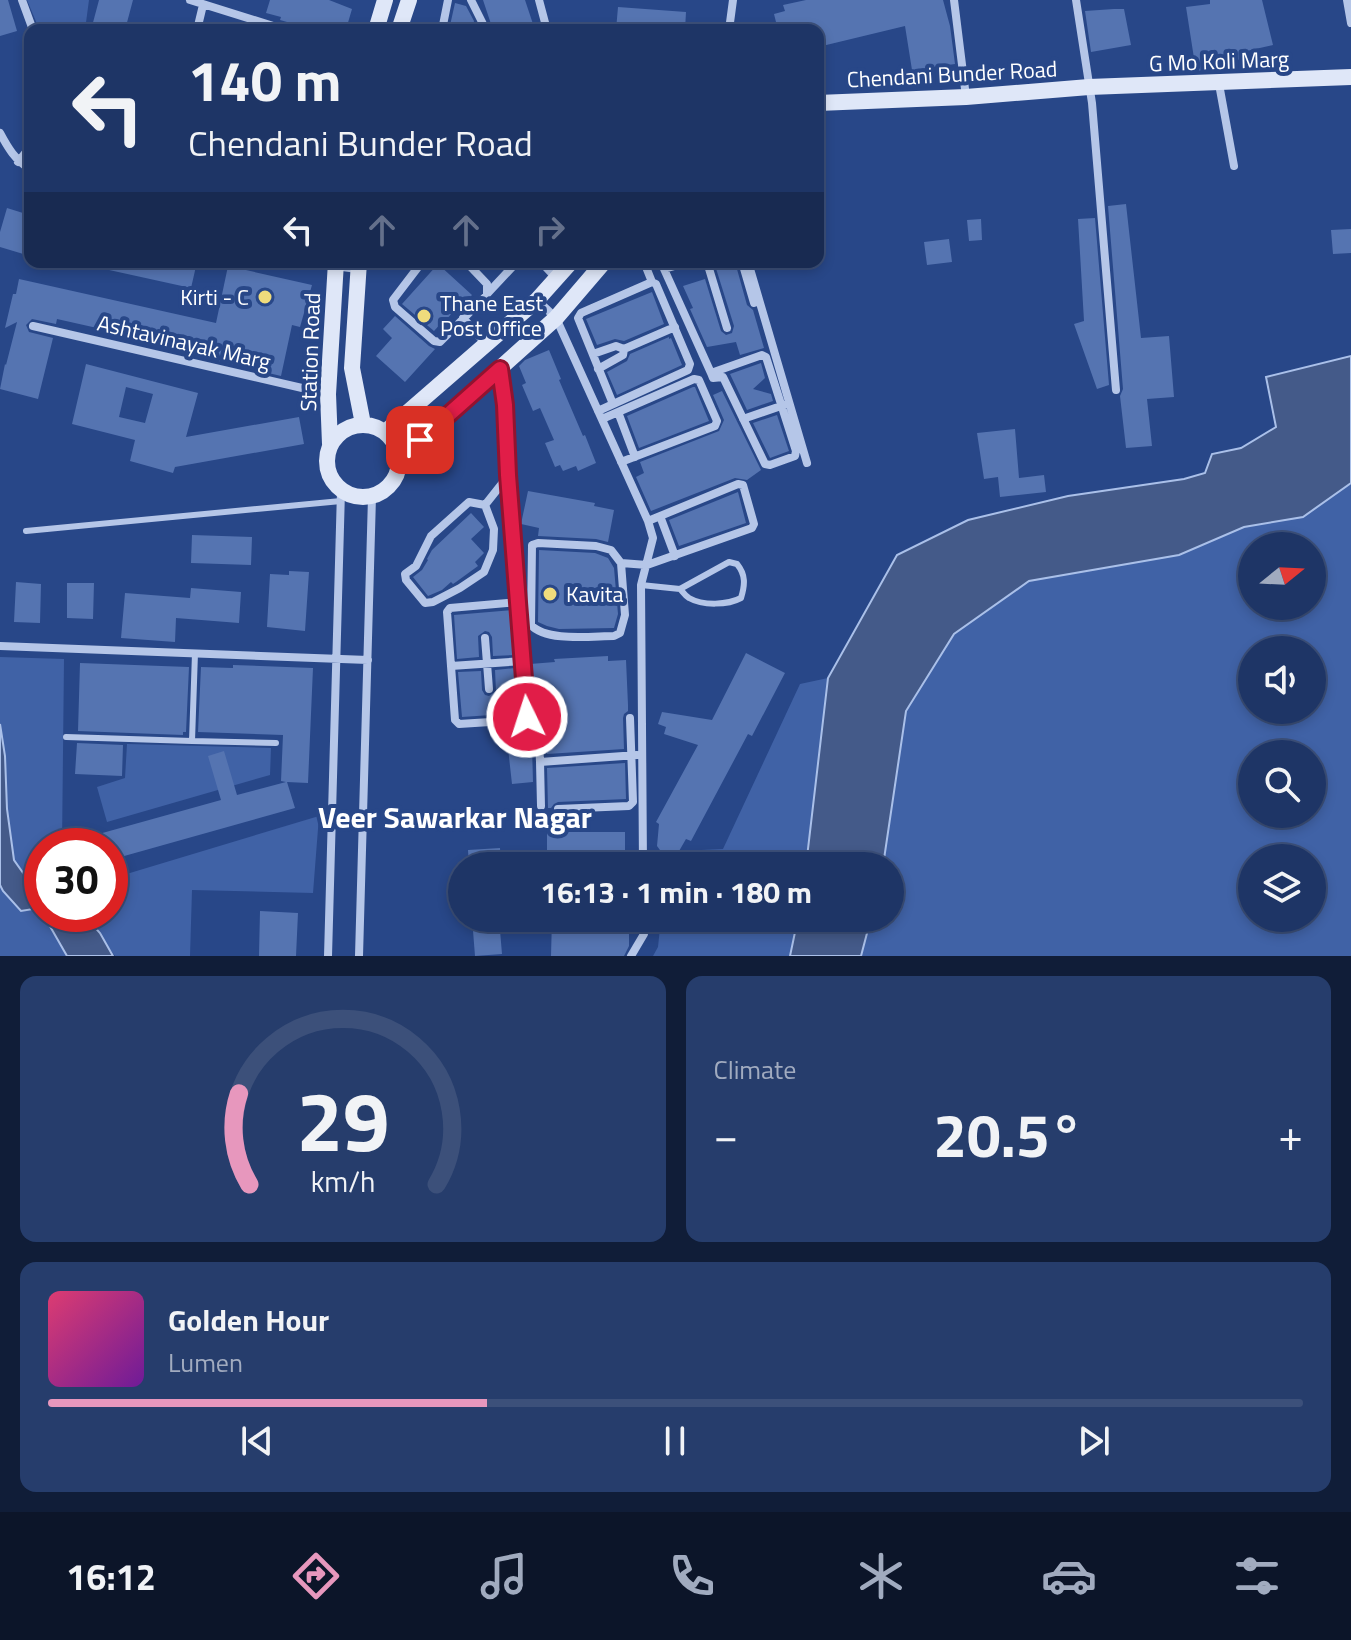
<!DOCTYPE html>
<meta charset="utf-8">
<style>
body{margin:0;font-family:"Titillium Web",sans-serif;background:#263d6c;color:#f1f3f6;height:100vh;display:flex;flex-direction:column;font-size:30px;white-space:nowrap}
*{box-sizing:border-box;margin:0}
p{font-size:26px;color:#a1abbf}
.icon{flex:none;width:44px;height:44px;fill:none;stroke:currentColor;stroke-width:2;stroke-linecap:round;stroke-linejoin:round}
.map{position:relative;height:956px;overflow:hidden}
.sheet{display:flex;flex-direction:column;gap:20px;padding:20px;background:#101d38;flex:1}
.sheet>*{flex:none}
.banner{position:absolute;left:24px;top:24px;width:800px;height:244px;border-radius:16px;box-shadow:0 4px 12px #0003,0 0 0 2px #3c507a;background:#1e3566;color:#f1f3f6;overflow:hidden}
.needle{width:52px;rotate:72deg}
.tools{position:absolute;left:1238px;top:532px;display:grid;gap:16px}
.tools a{display:grid;place-items:center;width:88px;height:88px;border-radius:50%;background:#1e3566;box-shadow:0 4px 12px #0003,0 0 0 2px #3c507a;font-size:40px}
.speed{position:absolute;left:24px;top:828px;display:flex;gap:16px;font-size:40px;font-weight:700;text-align:center}
.speed>*{display:grid;place-content:center;width:104px;height:104px;border-radius:50%;background:#1e3566;box-shadow:0 4px 12px #0003,0 0 0 2px #3c507a;line-height:1}
.speed .limit{border:12px solid #d22;background:#fff;color:#111}
.pin{position:absolute;display:grid;place-items:center;width:68px;height:68px;color:#fff;margin:-34px;border-radius:16px;box-shadow:0 4px 12px #0006}
.me{position:absolute;width:88px;margin:-44px;rotate:356deg;stroke-linejoin:round;filter:drop-shadow(0 0 6px #0008)}
.turn{display:flex;align-items:center;gap:28px;height:168px;padding:0 32px;font-size:36px}
.turn .icon{width:104px;height:104px;stroke-width:2.5}
.turn b{display:block;font-size:56px;line-height:68px}
.lanes{display:flex;align-items:center;height:76px;padding:0 32px;background:#0003;justify-content:center;gap:40px;direction:ltr}
.lanes .off{opacity:.35}
.big{font-size:60px;font-weight:700;line-height:1.1}
.sheet .card{flex:1;display:flex;flex-direction:column;justify-content:center;gap:12px;min-width:0;padding:0 28px;border-radius:16px;background:#263d6c}
.sheet .dial{align-items:center;gap:0}
.dial svg{height:208px;overflow:visible;fill:none;stroke:#3c507a;stroke-width:7;stroke-linecap:round;text-anchor:middle}
.dial text{fill:#f1f3f6;stroke:none}
.song{display:flex;align-items:center;gap:24px}
.cover{width:96px;height:96px;border-radius:12px;background:linear-gradient(135deg,hsl(340 70% 55%),hsl(280 70% 35%))}
.played{height:8px;border-radius:4px;background:linear-gradient(90deg,#e797bd 35%,#3c507a 35%)}
.keys{display:flex;justify-content:space-around;direction:ltr}
.heat{display:flex;justify-content:space-between;align-items:center;font-size:44px;direction:ltr}
.sheet .tiles{flex:1;display:grid;gap:20px;grid-template-columns:1fr 1fr}
.card:last-child{grid-column:span 2}
.trip{position:absolute;left:448px;top:852px;width:456px;height:80px;border-radius:40px;background:#1e3566;box-shadow:0 4px 12px #0003,0 0 0 2px #3c507a;font-weight:700;line-height:80px;text-align:center}
.menu{display:flex;height:128px;justify-content:space-around;align-items:center;background:#0c1529;color:#a1abbf}
.menu .icon{width:56px;height:56px}
.menu .selected{color:#e797bd}
.menu b{font-size:36px;color:#f1f3f6}
.map>svg:first-child{display:block}
.green{fill:#4062a6;fill-rule:evenodd}
.water{fill:#445a89;stroke:#aac0e9;stroke-width:2}
.building{fill:#5574b1;fill-rule:evenodd}
.lines{fill:none;stroke-linecap:round;stroke-linejoin:round}
.service{stroke:#b5c6e8;stroke-width:6}
.minor{stroke:#b5c6e8;stroke-width:8}
.secondary{stroke:#dfe7f8;stroke-width:16}
.route-casing{stroke:#92132f;stroke-width:20}
.route{stroke:#e11d48;stroke-width:14}
.poi-dot{fill:#f0dc7c;stroke:#284788;stroke-width:3}
.labels{text-anchor:middle;dominant-baseline:central;stroke-width:8;stroke-linejoin:round;paint-order:stroke}
.street-label{font-size:22px;fill:#fff;stroke:#284788}
.poi-label{font-size:22px;fill:#fff;stroke:#284788;text-anchor:start}
.district-label{font-size:30px;font-weight:bold;fill:#fff;stroke:#284788}
</style>
<div class="map">
<svg width="1351" height="956" viewBox="0 0 1351 956">
<rect width="100%" height="100%" fill="#284788"/>
<path class="green" d="M27,0h62l-4,30h-42l-2,-6h-4z
M1351,483v473h-490l10,-38h19v-52h-7l23,-155 48,-77 75,-53 150,-26 65,-28 59,-10zM1252,546h60v60h-60zM1252,650h60v60h-60zM1252,754h60v60h-60zM1252,858h60v60h-60z
M0,657l64,2 -2,187h-20v45l-9,-4 -19,-27 -7,-51 -2,-53 -5,-32z
M828,678l-22,188h-116l11,-16 22,-1 77,-165z
M127,744l144,4 -1,27 -163,47 -10,-35 28,-9z
M319,816l-6,77 -121,-3 -2,66h-75l-32,-42h27v-35z
M0,885l3,6 37,17 27,48h-67z
M661,918h137l-8,38h-137l5,-9z"/>
<path class="water" d="M1351,356v127l-48,34 -59,10 -65,28 -150,26 -75,53 -48,77 -23,155h-77l22,-188 69,-123 71,-35 100,-24 116,-17 21,-6 7,-19 29,-6 35,-21 -10,-50z
M0,724l5,32 2,53 7,51 19,27 9,4v21l-3,-4 -18,3 -18,-20 -3,-6z
M43,914h40l17,19 13,23h-46z
M798,918h73l-10,38h-71z"/>
<path class="building" d="M0,0h8l9,31 -17,5z
M99,0h34l-8,30h-34z
M270,0h59l23,9 -5,17 -5,-1 -1,5h-26l-35,-10 1,-3 -15,-4z
M483,0h42l10,30h-42z
M806,0h137l7,26 5,38 -43,6 -7,-44 -87,21v-17h-40l-4,-16 11,-3 -2,-6z
M1210,0h52l11,45 -31,7 1,7 -26,4v5l-21,3 -10,-64 24,-3z
M455,3l11,3 8,15 -2,9h-23z
M618,7l68,5 -1,18h-69z
M1114,9h10l7,36 -40,7 -6,-41z
M1126,204l15,134 28,-2 5,61 -27,2 5,47 -26,2 -6,-52 3,-7 -15,-183z
M7,208l16,5 -1,3 8,3v37l-30,-9v-15z
M1095,218l14,167 -12,4 -23,-65 10,-3 -6,-102z
M981,219l1,21 -13,1 -2,-21z
M1351,229v24l-18,1 -2,-24z
M949,239l3,23 -25,3 -3,-23z
M101,262h96l-6,26 -91,-20z
M714,262h21l12,43 6,5 11,38 -24,7 -4,-13 -29,5 -17,-38 3,-1 -10,-22 22,-7 16,52 5,4 6,-2 2,-7z
M438,264l34,31 -10,11 -2,-2 -14,16 -1,-1 -11,12 -32,-27z
M228,266l84,19 -12,42 -8,-2 -11,51 -79,-19 1,-3 -98,-22 1,-2 -49,-11 -1,5 -24,-5 -6,6 3,7 24,6 -15,61 -38,-10 5,-25 1,1 11,-43 -12,6 8,-34h3l3,-15 197,44z
M652,292l12,32 -40,17 -9,-2 -18,6 -11,-26z
M395,316l34,30 6,3 -30,33 -29,-26 16,-18 -9,-9z
M669,337v2l2,-1 11,27 -65,30 -10,-23 20,-11 3,-7z
M549,350l12,29 -2,1 24,56 2,-1 11,28 -18,8 -2,-5 -13,5 -3,-6 -5,2 -10,-24 9,-3 -14,-32 -7,3 -11,-26 4,-2 -7,-17 6,-6z
M761,363l4,15 -12,11 18,5 2,7 -26,9 -17,-36z
M86,364l112,29 -12,44 113,-20 5,27 -129,23 -2,6 -43,-12 5,-21 -63,-16zM126,387l27,7 -8,29 -26,-6z
M693,387h2l14,34 -70,27 -12,-32z
M722,391l39,79 -14,10 -12,-2 -84,33 -15,-34 8,-4 -4,-11 79,-31 5,-11 -11,-25z
M777,415l12,36 -19,7 -17,-35z
M1015,429l4,49 25,-3 2,17 -46,5 -2,-20 -14,2 -7,-46z
M528,491l67,12 -1,3 20,4 -6,32 -12,-3 -58,-3 1,-8 -18,-4z
M738,492l8,31 -67,23 -10,-26z
M471,513l13,14 -13,12 13,14 -9,9 3,4 -22,16 -3,2 -2,-2 -9,8 -14,6 -15,-19 9,-7 6,-10 -1,-1 5,-9z
M192,535l60,2 -1,28 -60,-2z
M539,550l56,3 13,5 6,10 4,46 -4,14 -55,1 -12,-3 -9,-4z
M289,571l20,1 -4,59 -38,-4 3,-53 19,1z
M16,582l25,2 -1,39 -26,-1z
M67,583h27l-1,36 -26,-1z
M191,588l50,4 -2,31 -63,-5 -1,24 -54,-4 4,-45 65,5z
M512,610l3,45 -22,1 -1,-19 -3,-5 -4,-1 -7,5 1,21 -22,2 -3,-44z
M746,653l39,20 -33,63 -4,-2 -57,107 -5,-2 -15,26 -14,-19 2,-22 -3,-2 42,-77 -34,-11 2,-7 -8,-3 4,-12 50,8z
M608,656v5l18,-1 2,45v6l-4,3 -1,4 1,31 -77,5 -3,-35 -3,-4h-7l-4,-51 25,-2 -1,-3z
M80,663l109,4 -3,65h-3v3l-105,-4z
M233,665l80,3 -5,115 -21,-1 8,26 -185,52v-14h-39l-1,-4 151,-42 -13,-44 16,-5 13,44 49,-13 -5,-1 2,-46 -85,-3 3,-65 32,1z
M516,668l4,45 -58,4 -4,-45 23,-1 1,19 3,5 4,1 7,-5 -1,-21z
M77,743l46,2 -1,31 -47,-2z
M532,746l1,36 -21,2 -4,-36z
M625,763l1,36 -68,3 -4,2 -3,4h-3l-1,-40z
M547,832h78v34h-78z
M500,848l1,18h-32l-1,-16z
M260,911l38,2 -2,43h-37z
M472,918h27l3,36 -27,2z
M552,918h77v28l-5,10h-73z"/>
<g class="lines">
<path class="service" d="M26,531l315,-30
M641,585l39,4 49,-27 8,2c9,11 8,21 4,34 -13,7 -38,8 -52,0 -4,-2 -6,-6 -9,-9
M66,737l126,4 3,-88
M192,741l84,2"/>
<path class="minor" d="M22,0l11,30
M190,0l96,30
M471,0l12,24 -1,6
M539,0l8,30
M954,0l12,97
M1076,0l16,103 24,287
M1347,0l4,23
M197,30l6,-25
M442,30l6,-30
M729,30l4,-30
M1219,84l15,82
M0,133c8,15 15,27 30,36
M18,162l12,-15
M306,262l51,7
M422,262l-29,38 2,7 39,34 6,1 47,-47v-11l-21,-22
M541,262l15,16
M644,262l8,20
M661,262l3,7 47,104 2,5 10,-1 42,87 5,1 25,-9 1,-5 -30,-94 -4,-2 -51,18
M707,262l20,66
M742,262l12,41
M748,262l59,201
M86,263l1,-1
M664,269l25,-7
M487,294l30,-32
M537,300l19,18 92,203 5,17 -12,47 2,281
M463,318l23,26
M33,326l295,68
M593,354l23,-8 8,3
M598,369l25,-14 1,-6 51,-22
M500,370c5,37 6,74 9,111 6,79 12,157 18,236l-4,3 -64,4 -4,-4 -8,-108 3,-4 68,-6
M598,411l90,-41 2,-6 -34,-80 -4,-2 -71,31 -3,5 35,86
M618,412l17,45
M602,419l92,-40 5,1 18,41 -2,5 -94,36
M743,419l41,-14
M485,505l-16,-3 -38,34 -15,30 -11,8 1,6 19,23 8,-1 27,-14 24,-16 9,-22 1,-21 -9,-24 23,-29
M660,516l15,40
M621,563l4,52 -5,18 -6,3c-22,0 -68,6 -83,-11l1,-80 6,-2 58,3 15,4 10,13 26,2 105,-37 2,-4 -11,-39 -5,-1 -90,37
M485,638l4,51
M0,646l368,14
M451,666l72,-5
M538,722l2,40 97,-7
M540,762l1,44
M558,809l71,-3 4,-4 -3,-84
M328,956l13,-465
M359,956l13,-459
M631,956l13,-22 -1,-16"/>
<path class="secondary" d="M376,30l9,-30
M399,30l10,-30
M818,103l148,-6 123,-10 262,-10
M359,262l-7,106 11,56
M327 461a36 36 0 1 1 72 0a36 36 0 1 1-72 0Z
M385,432l152,-132 34,-38
M330,444l-2,-50 8,-132
M400,458l156,-140 48,-56"/>
</g>
<g class="lines">
<defs>
<path id="route" d="M420,440l80,-71 5,36 3,70 19,242"/>
</defs>
<use href="#route" class="route-casing"/>
<use href="#route" class="route"/>
</g>
<g class="poi-dot">
<circle cx="265" cy="297" r="8"/>
<circle cx="424" cy="316" r="8"/>
<circle cx="550" cy="594" r="8"/>
</g>
<g class="labels">
<g class="street-label">
<text transform="translate(1219 61) rotate(-2)">G Mo Koli Marg</text>
<text transform="translate(952 74) rotate(-3)">Chendani Bunder Road</text>
<text transform="translate(184 342) rotate(13)">Ashtavinayak Marg</text>
<text transform="translate(310 352) rotate(-88)">Station Road</text>
</g>
<g class="poi-label">
<text x="249" y="297" text-anchor="end">Kirti - C</text>
<text x="440" y="303">Thane East<tspan x="440" dy="25">Post Office</tspan></text>
<text x="566" y="594">Kavita</text>
</g>
<g class="district-label">
<text x="455" y="817">Veer Sawarkar Nagar</text>
</g>
</g>
</svg>
<div class="tools">
<a><svg class="needle" viewBox="-14 -14 28 28"><path d="M0-13l5 13h-10z" fill="#e53935"/><path d="M0 13l5-13h-10z" fill="#a1abbf"/></svg></a>
<a><svg class="icon" aria-label="sound" viewBox="0 0 24 24"><path d="M4 9h4l5-4v14l-5-4H4zM17 9q2 3 0 6"/></svg></a>
<a><svg class="icon" aria-label="search" viewBox="0 0 24 24"><circle cx="10" cy="10" r="6"/><path d="M15 15l6 6"/></svg></a>
<a><svg class="icon" aria-label="layers" viewBox="0 0 24 24"><path d="M12 4l9 5-9 5-9-5zM3 14l9 5 9-5"/></svg></a>
</div>
<div class="speed"><div class="limit">30</div></div>
<div class="pin" style="left:420px;top:440px;background:#d93025"><svg class="icon" aria-label="arrive" viewBox="0 0 24 24"><path d="M6 21V4h12l-3 4 3 4H6"/></svg></div>
<svg class="me" style="left:527px;top:717px" viewBox="-20 -20 40 40"><circle r="17" fill="#e11d48" stroke="#fff" stroke-width="3"/><path d="M0-11L8 9 0 5-8 9z" fill="#fff"/></svg>
<div class="trip">16:13 · 1 min · 180 m</div>
<div class="banner">
<div class="turn"><svg class="icon" aria-label="left" viewBox="0 0 24 24"><path d="M17 20v-9H6M10 6l-5 5 5 5"/></svg><div><b>140 m</b>Chendani Bunder Road</div></div>
<div class="lanes"><svg class="icon" aria-label="left" viewBox="0 0 24 24"><path d="M17 20v-9H6M10 6l-5 5 5 5"/></svg><svg class="icon off" aria-label="ahead" viewBox="0 0 24 24"><path d="M12 20V5M6 11l6-6 6 6"/></svg><svg class="icon off" aria-label="ahead" viewBox="0 0 24 24"><path d="M12 20V5M6 11l6-6 6 6"/></svg><svg class="icon off" aria-label="right" viewBox="0 0 24 24"><path d="M7 20v-9h11M14 6l5 5-5 5"/></svg></div>
</div>
</div>
<section class="sheet">
<div class="tiles">
<div class="card dial"><svg viewBox="0 0 100 80">
<path d="M14 69A42 42 0 1 1 86 69"/>
<path d="M14 69A42 42 0 0 1 10 34" stroke="#e797bd"/>
<text x="50" y="56" font-size="32" font-weight="700">29</text>
<text x="50" y="72" font-size="11">km/h</text>
</svg></div>
<div class="card"><p>Climate</p>
<div class="heat"><a>−</a><b class="big">20.5°</b><a>+</a></div>
</div>
<div class="card">
<div class="song"><i class="cover"></i><div><b>Golden Hour</b><p>Lumen</p></div></div>
<div class="played"></div>
<div class="keys"><svg class="icon" aria-label="previous" viewBox="0 0 24 24"><path d="M18 5L8 12l10 7zM5 5v14"/></svg><svg class="icon" aria-label="pause" viewBox="0 0 24 24"><path d="M8 5v14M16 5v14"/></svg><svg class="icon" aria-label="next" viewBox="0 0 24 24"><path d="M6 5l10 7-10 7zM19 5v14"/></svg></div>
</div>
</div>
</section>
<nav class="menu">
<b>16:12</b>
<svg class="icon selected" aria-label="directions" viewBox="0 0 24 24"><path d="M12 3l9 9-9 9-9-9zM9 14v-3h6M13 9l2 2-2 2"/></svg>
<svg class="icon" aria-label="music" viewBox="0 0 24 24"><path d="M9 18V5l10-2v13"/><circle cx="6" cy="18" r="3"/><circle cx="16" cy="16" r="3"/></svg>
<svg class="icon" aria-label="phone" viewBox="0 0 24 24"><path d="M5 4h4l2 5-3 2q2 4 5 5l2-3 5 2v4C11 20 4 13 5 4z"/></svg>
<svg class="icon" aria-label="climate" viewBox="0 0 24 24"><path d="M12 3v18M4 7l16 10M4 17L20 7"/></svg>
<svg class="icon" aria-label="car" viewBox="0 0 24 24"><path d="M5 17H2v-5l4-1 3-4h7l3 4 3 1v5h-3M9 17h6M6 11h13"/><circle cx="7" cy="17" r="2"/><circle cx="17" cy="17" r="2"/></svg>
<svg class="icon" aria-label="filters" viewBox="0 0 24 24"><path d="M4 7h16M4 17h16"/><circle cx="9" cy="7" r="2"/><circle cx="15" cy="17" r="2"/></svg>
</nav>
